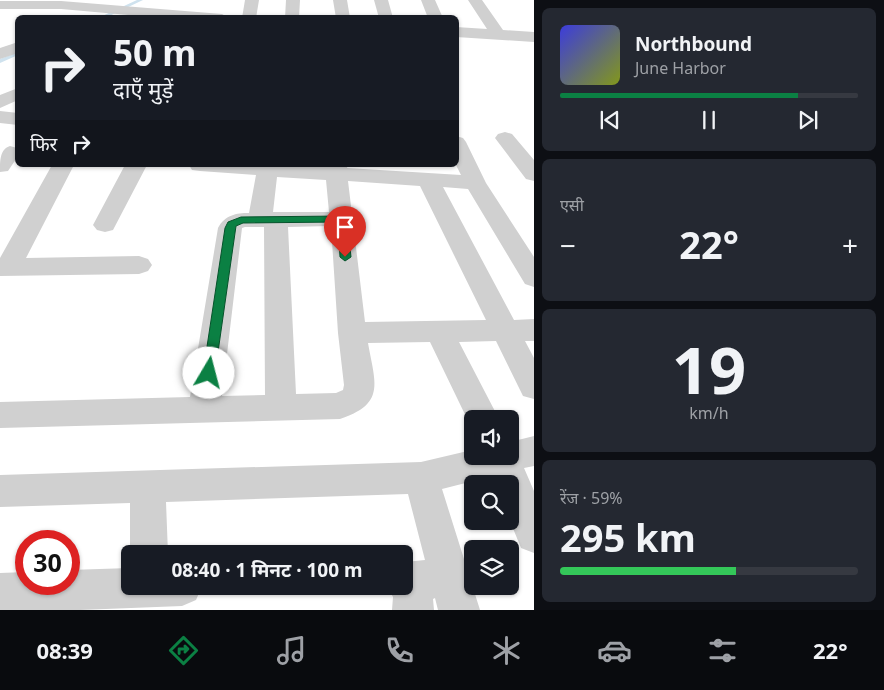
<!DOCTYPE html>
<html lang="hi">
<meta charset="utf-8">
<style>
body{margin:0;font-family:"Noto Sans","Noto Sans Devanagari",sans-serif;background:#242831;color:#f1f3f6;height:100vh;display:flex;flex-direction:column;font-size:19px;white-space:nowrap}
*{box-sizing:border-box;margin:0}
p{font-size:16px;color:#9ea1a6}
.icon{flex:none;width:28px;height:28px;fill:none;stroke:currentColor;stroke-width:2;stroke-linecap:round;stroke-linejoin:round}
.map{position:relative;flex:1;overflow:hidden}
.drawer{display:flex;flex-direction:column;gap:8px;padding:8px;background:#0d0f14;width:350px}
.drawer>*{flex:none}
.banner{position:absolute;left:15px;top:15px;width:444px;height:152px;border-radius:8px;box-shadow:0 1px 4px #0004;background:#171b24;color:#f1f3f6;overflow:hidden}
.tools{position:absolute;left:464px;top:410px;display:grid;gap:10px}
.tools a{display:grid;place-items:center;width:55px;height:55px;border-radius:8px;background:#171b24;box-shadow:0 1px 4px #0004;font-size:25px}
.speed{position:absolute;left:15px;top:530px;display:flex;gap:10px;font-size:25px;font-weight:700;text-align:center}
.speed>*{display:grid;place-content:center;width:65px;height:65px;border-radius:50%;background:#171b24;box-shadow:0 1px 4px #0004;line-height:1}
.speed .limit{border:8px solid #d22;background:#fff;color:#111}
.pin{position:absolute;display:grid;place-items:center;width:42px;height:42px;color:#fff;margin:-51px -21px;border-radius:50% 50% 50% 0;rotate:-45deg;box-shadow:0 0 5px #0007}
.pin .icon{rotate:45deg}
.me{position:absolute;width:55px;margin:-28px;rotate:8deg;stroke-linejoin:round;filter:drop-shadow(0 0 4px #0008)}
.turn{display:flex;align-items:center;gap:18px;height:105px;padding:0 15px;font-size:22px}
.turn .icon{width:65px;height:65px;stroke-width:2.5}
.turn b{display:block;font-size:35px;line-height:42px}
.then{display:flex;align-items:center;height:48px;padding:0 15px;background:#0003;gap:10px;font-size:19px}
.big{font-size:38px;font-weight:700;line-height:1.1}
.drawer .widget{flex:1;display:flex;flex-direction:column;justify-content:center;gap:8px;min-width:0;padding:0 18px;border-radius:8px;background:#242831}
.drawer .dial{align-items:center;gap:0}
.dial b{font-size:65px;line-height:1}
.song{display:flex;align-items:center;gap:15px}
.cover{width:60px;height:60px;border-radius:8px;background:linear-gradient(135deg,hsl(240 70% 55%),hsl(70 70% 35%))}
.played{height:5px;border-radius:2px;background:linear-gradient(90deg,#0b8043 80%,#363941 80%)}
.keys{display:flex;justify-content:space-around;direction:ltr}
.heat{display:flex;justify-content:space-between;align-items:center;font-size:28px;direction:ltr}
.charge{height:8px;border-radius:4px;background:linear-gradient(90deg,#34c759 59%,#363941 0)}
.trip{position:absolute;left:121px;top:545px;width:292px;height:50px;border-radius:8px;background:#171b24;box-shadow:0 1px 4px #0004;font-weight:700;line-height:50px;text-align:center}
.tabs{display:flex;height:80px;justify-content:space-around;align-items:center;background:#090b0e;color:#9ea1a6}
.tabs .icon{width:35px;height:35px}
.tabs .on{color:#0b8043}
.tabs b{font-size:22px;color:#f1f3f6}
main{display:flex;flex:1;min-height:0}
.map>svg:first-child{display:block}
.lines{fill:none;stroke-linecap:round;stroke-linejoin:round}
.stream{fill:#cfe2ee;fill-rule:evenodd}
.minor{fill:#d0d0d0;fill-rule:evenodd}
.route{fill:#0b8043;stroke:#07532c}
</style>
<main>
<div class="map">
<svg width="534" height="610" viewBox="0 0 534 610">
<rect width="100%" height="100%" fill="#fff"/>
<g class="lines">
<path class="stream" d="M137,0h6l-38,18h-7z
M18,52v3l-18,8v-4z"/>
<path class="minor" d="M245,0h14l-3,18h-14z
M286,0h14l-1,18h-14z
M333,0h14l3,18h-14z
M374,0h14l5,18h-14z
M421,0h14l8,18h-15z
M468,0h14l21,30 31,2v10l-78,-5v-10l31,2z
M0,1h61l161,13 7,4h-67l-101,-9h-61z
M18,42v11l-18,6v-11z
M18,88v12l-18,8v-13z
M0,111l18,2v12l-18,-2z
M505,132l7,2 22,26v21l-8,-2 -31,-41 3,-4z
M456,136l7,2 3,4 20,41 48,74v30l-9,-3 -57,-95 -25,-2 71,133 20,-1v22h-9l9,17v41l-11,-3 -27,-55 -37,1 40,77h-27v10l-42,-87 -62,1c7,40 18,61 -28,76l-340,9v-26l190,-5 28,-169c7,-13 18,-15 31,-15l7,-38 -56,-4 -8,-1 -3,-5 137,2v-2h22l-1,3 114,7 -5,-10zM277,177l49,3 3,32h-56zM348,181l72,5 66,134 -121,2zM331,226l7,107 6,52 -1,5 -7,3 -40,1 -8,-167zM245,227h19l1,168 -43,1 20,-168z
M10,146l7,2 1,8 -10,15 -8,1c0,-12 0,-23 10,-26z
M52,165h22l-48,93 113,-2 9,3 4,6 -4,6 -9,3 -139,2v-18z
M125,165h22l-34,65 -8,2 -8,-2 -4,-5z
M534,436v30l-10,2 10,23v62l-13,-5 -11,-27v-37h-14l-3,-8 -51,13 38,121h-42l-3,-12 -2,1 1,11h-42l1,-13 -6,-11h18v-24l20,-2 -17,-66 -242,8 2,52 -38,1v-52l-130,4v-32l421,-13 51,-12v6h38v-14z
M130,568v18h72l-6,14 -14,6 -102,4h-80v-37l26,-1v12h43v-14z"/>
</g>
<path class="route" d="M342,216l5,3 4,38 -6,4 -5,-4 -2,-35 -95,1 -7,3 -21,147 -2,4h-9l-1,-4 22,-145 3,-6 13,-5z"/>
</svg>
<div class="tools">
<a><svg class="icon" aria-label="sound" viewBox="0 0 24 24"><path d="M4 9h4l5-4v14l-5-4H4zM17 9q2 3 0 6"/></svg></a>
<a><svg class="icon" aria-label="search" viewBox="0 0 24 24"><circle cx="10" cy="10" r="6"/><path d="M15 15l6 6"/></svg></a>
<a><svg class="icon" aria-label="layers" viewBox="0 0 24 24"><path d="M12 4l9 5-9 5-9-5zM3 14l9 5 9-5"/></svg></a>
</div>
<div class="speed"><div class="limit">30</div></div>
<div class="pin" style="left:345px;top:257px;background:#d93025"><svg class="icon" aria-label="arrive" viewBox="0 0 24 24"><path d="M6 21V4h12l-3 4 3 4H6"/></svg></div>
<svg class="me" style="left:209px;top:373px" viewBox="-20 -20 40 40"><circle r="19" fill="#fff"/><path d="M0-13L10 11 0 6-10 11z" fill="#0b8043"/></svg>
<div class="trip">08:40 · 1 मिनट · 100 m</div>
<div class="banner">
<div class="turn"><svg class="icon" aria-label="right" viewBox="0 0 24 24"><path d="M7 20v-9h11M14 6l5 5-5 5"/></svg><div><b>50 m</b>दाएँ मुड़ें</div></div>
<div class="then">फिर<svg class="icon" aria-label="right" viewBox="0 0 24 24"><path d="M7 20v-9h11M14 6l5 5-5 5"/></svg></div>
</div>
</div>
<section class="drawer">
<div class="widget">
<div class="song"><i class="cover"></i><div><b>Northbound</b><p>June Harbor</p></div></div>
<div class="played"></div>
<div class="keys"><svg class="icon" aria-label="previous" viewBox="0 0 24 24"><path d="M18 5L8 12l10 7zM5 5v14"/></svg><svg class="icon" aria-label="pause" viewBox="0 0 24 24"><path d="M8 5v14M16 5v14"/></svg><svg class="icon" aria-label="next" viewBox="0 0 24 24"><path d="M6 5l10 7-10 7zM19 5v14"/></svg></div>
</div>
<div class="widget"><p>एसी</p>
<div class="heat"><a>−</a><b class="big">22°</b><a>+</a></div>
</div>
<div class="widget dial"><b>19</b><p>km/h</p></div>
<div class="widget"><p>रेंज · 59%</p><b class="big">295 km</b><div class="charge"></div></div>
</section>
</main>
<nav class="tabs">
<b>08:39</b>
<svg class="icon on" aria-label="directions" viewBox="0 0 24 24"><path d="M12 3l9 9-9 9-9-9zM9 14v-3h6M13 9l2 2-2 2"/></svg>
<svg class="icon" aria-label="music" viewBox="0 0 24 24"><path d="M9 18V5l10-2v13"/><circle cx="6" cy="18" r="3"/><circle cx="16" cy="16" r="3"/></svg>
<svg class="icon" aria-label="phone" viewBox="0 0 24 24"><path d="M5 4h4l2 5-3 2q2 4 5 5l2-3 5 2v4C11 20 4 13 5 4z"/></svg>
<svg class="icon" aria-label="climate" viewBox="0 0 24 24"><path d="M12 3v18M4 7l16 10M4 17L20 7"/></svg>
<svg class="icon" aria-label="car" viewBox="0 0 24 24"><path d="M5 17H2v-5l4-1 3-4h7l3 4 3 1v5h-3M9 17h6M6 11h13"/><circle cx="7" cy="17" r="2"/><circle cx="17" cy="17" r="2"/></svg>
<svg class="icon" aria-label="filters" viewBox="0 0 24 24"><path d="M4 7h16M4 17h16"/><circle cx="9" cy="7" r="2"/><circle cx="15" cy="17" r="2"/></svg>
<b>22°</b>
</nav>
